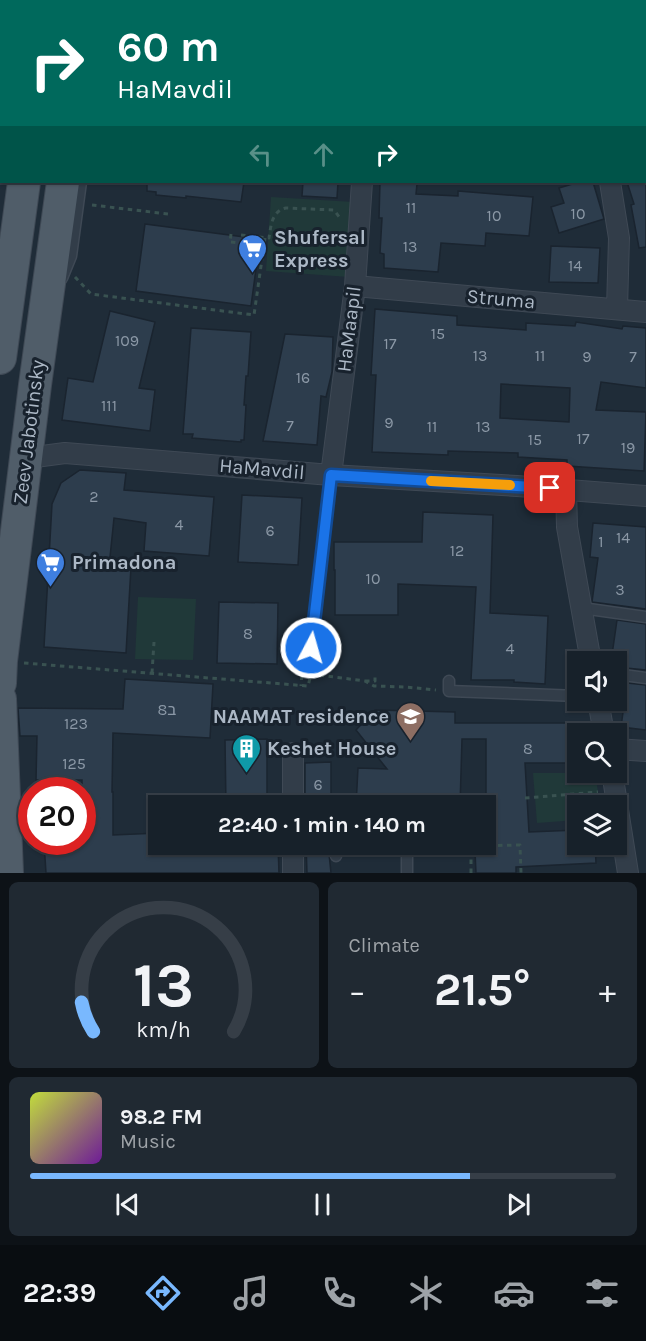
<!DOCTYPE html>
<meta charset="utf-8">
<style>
body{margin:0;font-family:Karla,"Noto Sans Hebrew",sans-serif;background:#202932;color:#f1f3f6;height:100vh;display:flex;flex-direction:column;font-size:22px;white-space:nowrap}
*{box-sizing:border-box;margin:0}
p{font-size:20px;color:#9ea3a8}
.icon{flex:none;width:33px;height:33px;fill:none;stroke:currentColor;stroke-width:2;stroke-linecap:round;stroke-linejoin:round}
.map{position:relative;height:873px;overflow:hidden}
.sheet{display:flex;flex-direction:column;gap:9px;padding:9px;background:#0d1217;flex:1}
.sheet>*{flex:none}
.guide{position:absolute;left:0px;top:0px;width:646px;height:183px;box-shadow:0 2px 4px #0004,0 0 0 2px #363e47;background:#00695c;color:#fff;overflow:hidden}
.fabs{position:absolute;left:567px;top:651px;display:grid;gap:12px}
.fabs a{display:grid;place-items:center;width:60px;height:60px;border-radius:0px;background:#17212a;box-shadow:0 2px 4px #0004,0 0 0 2px #363e47;font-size:30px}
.speed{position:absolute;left:18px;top:777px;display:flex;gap:12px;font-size:30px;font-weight:700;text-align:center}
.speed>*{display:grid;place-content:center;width:78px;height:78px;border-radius:50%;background:#17212a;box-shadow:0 2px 4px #0004,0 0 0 2px #363e47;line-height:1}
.speed .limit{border:9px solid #d22;background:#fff;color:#111}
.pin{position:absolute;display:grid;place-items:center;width:51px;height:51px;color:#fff;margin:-26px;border-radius:12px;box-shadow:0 3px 9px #0006}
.me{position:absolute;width:66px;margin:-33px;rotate:6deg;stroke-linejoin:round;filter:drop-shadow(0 0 4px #0008)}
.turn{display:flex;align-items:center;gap:21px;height:126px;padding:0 18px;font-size:27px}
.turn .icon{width:78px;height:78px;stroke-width:2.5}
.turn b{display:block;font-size:42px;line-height:51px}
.lanes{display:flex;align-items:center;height:57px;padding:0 18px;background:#0003;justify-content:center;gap:30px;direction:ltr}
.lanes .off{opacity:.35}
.big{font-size:45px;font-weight:700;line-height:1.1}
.sheet .card{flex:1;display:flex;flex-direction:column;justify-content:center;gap:9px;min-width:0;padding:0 21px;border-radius:9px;background:#202932}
.sheet .dial{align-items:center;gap:0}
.dial svg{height:156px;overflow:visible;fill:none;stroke:#363e47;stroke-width:7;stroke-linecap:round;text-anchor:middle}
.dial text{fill:#f1f3f6;stroke:none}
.song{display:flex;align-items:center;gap:18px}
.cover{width:72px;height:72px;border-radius:9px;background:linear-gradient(135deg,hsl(70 70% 55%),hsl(280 70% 35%))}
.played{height:6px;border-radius:3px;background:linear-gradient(90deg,#79b8fe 75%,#363e47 75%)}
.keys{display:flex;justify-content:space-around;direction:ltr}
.heat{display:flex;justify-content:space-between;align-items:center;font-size:33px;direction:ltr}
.sheet .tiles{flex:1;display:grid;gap:9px;grid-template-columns:1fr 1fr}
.card:last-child{grid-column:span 2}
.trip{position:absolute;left:148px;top:795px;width:348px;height:60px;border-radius:0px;background:#17212a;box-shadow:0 2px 4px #0004,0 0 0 2px #363e47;font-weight:700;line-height:60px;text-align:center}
.tab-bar{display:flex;height:96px;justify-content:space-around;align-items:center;background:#090d11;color:#9ea3a8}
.tab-bar .icon{width:42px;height:42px}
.tab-bar .active{color:#79b8fe}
.tab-bar b{font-size:27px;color:#f1f3f6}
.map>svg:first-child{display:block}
.green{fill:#203939}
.building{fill:#2d3d4d;stroke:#1a242f;stroke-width:1.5;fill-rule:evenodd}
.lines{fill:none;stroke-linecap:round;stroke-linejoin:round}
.lane-casing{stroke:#3f4955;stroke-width:13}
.street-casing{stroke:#3f4955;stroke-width:22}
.primary-casing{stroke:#3f4955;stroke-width:34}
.path{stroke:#395251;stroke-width:3;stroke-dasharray:4.5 4.5;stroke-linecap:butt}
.lane{stroke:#323d49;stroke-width:10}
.street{stroke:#323d49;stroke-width:20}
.primary{stroke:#505d69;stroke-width:32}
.route-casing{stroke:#114b97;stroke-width:15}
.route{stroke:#1a73e8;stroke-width:10}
.slow{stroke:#f59e0b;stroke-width:10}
.labels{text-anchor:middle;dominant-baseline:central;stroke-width:6;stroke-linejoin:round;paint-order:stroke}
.number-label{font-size:16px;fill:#8b98a6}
.poi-label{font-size:20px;font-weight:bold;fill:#acb8c6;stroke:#18222d;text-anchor:start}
.street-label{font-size:20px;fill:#acb8c6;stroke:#18222d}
</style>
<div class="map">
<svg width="646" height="873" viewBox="0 0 646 873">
<rect width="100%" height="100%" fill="#1f2c38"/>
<path class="green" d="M271,197l83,5 -5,75 -83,-6z
M138,597l58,2 -3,61 -58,-1z
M595,773l5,32 -22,1 -1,14 -40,3 -4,-50z"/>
<path class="building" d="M147,182h97l-3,20 -55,-6v2l-30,-3v-3l-9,-1z
M303,182h35l-1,16 -35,-2z
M380,182l37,2 -1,10 42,2v-5l75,6 -4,39 -43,-3 -1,13 -44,-3 -3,29 -54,-4v-14l-4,-1 2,-35h-3z
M579,182h14l11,37 -45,14 -8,-26 13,-4 -5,-15z
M627,182h19v65l-7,1 -8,-43 3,-1z
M145,224l115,15 -9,67 -115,-15z
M551,246l49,2 -2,35 -49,-1z
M375,309l82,7v9l69,5v-7l49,3 1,-4 46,7 1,-3 23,2v60l-45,-6 -5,28 50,2 -2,59 -77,-5v-6l-49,-3v-4l-70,-2v4l-76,-3 4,-77h-5zM501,384l69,4 -1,34 -69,-4z
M110,311l45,11 -16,66 16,2 -5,41 -88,-11 6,-42 25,4z
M191,328l60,4 -3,44h-2l-2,29h2l-2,35h-3v2l-49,-4 1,-4h-10z
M285,334l48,3 -1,35 -6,25 -5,-1 -4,49 -54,-4z
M80,470l46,3 -2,17 90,7 -5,59 -65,-5 2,-28 -32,-5 -5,49h22l-5,86 -82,-6 8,-143 9,-21z
M242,495l60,3 -4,67 -60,-3z
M423,512l70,3 -3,98 58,3 -3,68 -31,-2v-2h-43l5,-93 -78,-3v31h-63v-45h-1v-28h88z
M593,523l53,4v82l-54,-7 6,-44 -8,-1z
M219,602l59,1 -1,61 -60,-1z
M617,620l29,4v46l-30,-3v-5h-5z
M125,679l88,5 -3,54 -97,-5 -1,59h1v43l46,-2v11h119l1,29h-233l-2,-31h38v-62h-46l1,-44h-17l-2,-28 105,1z
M627,683l19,2v45l-25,-3z
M375,710l80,2v11h123v40h-53l4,69 49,-2v14h17l1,19 -80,4v6h-40l-1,-21 11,-1v-112h-24l-2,67h-104l2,-38 29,1 -31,-39z
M267,739v67h-41l-1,-66z
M331,762v44h-26v-43z
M306,844h22l3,29h-24z"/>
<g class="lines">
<defs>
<path id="lane" d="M62,278l9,-22 10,-74
M582,608l64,9
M316,647l-5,1 20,-173
M616,674l30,4
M449,681v10l129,5
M336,844v12
M407,846v27"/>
<path id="street" d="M565,0v2
M375,2v-2
M610,182l9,56 -2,71
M355,286l291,26
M25,465l10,-8 30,-4 266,22 186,11 129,10
M331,475l24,-189 7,-104
M566,489l1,38 24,135
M598,700l6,34
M616,749l30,2
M293,753v53
M612,772l16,101
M293,873v-29"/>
<path id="primary" d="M46,2v-2
M87,2v-2
M0,358l24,-176
M0,683l1,-22 34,-276 28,-203
M0,699l7,174"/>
</defs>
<use href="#lane" class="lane-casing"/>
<use href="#street" class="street-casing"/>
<use href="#primary" class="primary-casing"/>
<path class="path" d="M0,45h2
M0,100h2
M92,205l76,9
M231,234l-1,8 20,2 3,-8
M241,235l28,3c2,-13 3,-27 17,-30l48,2 6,8
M75,277l16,17 163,21 11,-77
M296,651v16l6,6 -1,13
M24,663l284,23 3,-12 54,7 9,5 32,1 30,3
M152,673l2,-31
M311,674v-13
M365,681h10v-4
M525,798l73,-6
M471,873v-27l49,-1 1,28"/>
<use href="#lane" class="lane"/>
<use href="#street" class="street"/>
<use href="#primary" class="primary"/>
</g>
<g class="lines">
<defs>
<path id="route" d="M311,648l20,-173 219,13"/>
</defs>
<use href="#route" class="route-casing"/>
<use href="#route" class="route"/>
<path class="slow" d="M431,481l79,4"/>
</g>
<defs>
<symbol id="supermarket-pin" viewBox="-11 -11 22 30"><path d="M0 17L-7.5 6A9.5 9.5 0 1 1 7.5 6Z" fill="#3f7fe0" stroke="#18222d"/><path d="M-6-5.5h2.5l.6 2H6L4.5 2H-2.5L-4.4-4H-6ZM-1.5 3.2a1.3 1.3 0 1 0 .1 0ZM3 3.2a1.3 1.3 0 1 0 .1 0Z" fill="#fff"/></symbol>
<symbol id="school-pin" viewBox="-11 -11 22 30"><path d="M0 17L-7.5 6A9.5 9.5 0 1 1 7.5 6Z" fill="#8d6e63" stroke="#18222d"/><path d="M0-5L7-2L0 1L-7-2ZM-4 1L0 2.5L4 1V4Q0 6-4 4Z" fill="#fff"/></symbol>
<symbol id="building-pin" viewBox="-11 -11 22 30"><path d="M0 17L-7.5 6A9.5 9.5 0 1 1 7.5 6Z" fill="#0f9aa8" stroke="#18222d"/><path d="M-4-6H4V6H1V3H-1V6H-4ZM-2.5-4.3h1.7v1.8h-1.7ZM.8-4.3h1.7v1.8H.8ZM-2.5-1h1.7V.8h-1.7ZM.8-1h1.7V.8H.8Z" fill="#fff"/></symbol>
</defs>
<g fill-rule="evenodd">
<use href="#supermarket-pin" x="236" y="232" width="33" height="45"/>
<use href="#supermarket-pin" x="34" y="546" width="33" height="45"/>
<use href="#school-pin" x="394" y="700" width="33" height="45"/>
<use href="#building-pin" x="230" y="732" width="33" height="45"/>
</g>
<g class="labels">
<g class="number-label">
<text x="411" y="207">11</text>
<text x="578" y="213">10</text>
<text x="494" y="215">10</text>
<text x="410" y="246">13</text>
<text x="575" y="265">14</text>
<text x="438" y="333">15</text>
<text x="127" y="340">109</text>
<text x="390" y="343">17</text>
<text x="480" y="355">13</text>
<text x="540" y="355">11</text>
<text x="587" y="356">9</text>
<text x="633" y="356">7</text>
<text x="303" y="377">16</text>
<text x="109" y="405">111</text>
<text x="389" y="422">9</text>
<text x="290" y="425">7</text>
<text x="432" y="426">11</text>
<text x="483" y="426">13</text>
<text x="583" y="438">17</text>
<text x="535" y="439">15</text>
<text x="628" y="447">19</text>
<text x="94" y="496">2</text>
<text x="179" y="524">4</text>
<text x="270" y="530">6</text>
<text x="623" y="537">14</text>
<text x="601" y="541">1</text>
<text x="457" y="550">12</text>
<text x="373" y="578">10</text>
<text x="620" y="589">3</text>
<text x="248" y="633">8</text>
<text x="510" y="648">4</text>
<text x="167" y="709">8ב</text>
<text x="76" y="723">123</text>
<text x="528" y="748">8</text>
<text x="74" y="763">125</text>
<text x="318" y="784">6</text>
</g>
<g class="poi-label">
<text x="274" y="237">Shufersal<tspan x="274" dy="23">Express</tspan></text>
<text x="72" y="562">Primadona</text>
<text x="389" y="716" text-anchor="end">NAAMAT residence</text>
<text x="267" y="748">Keshet House</text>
</g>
<g class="street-label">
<text transform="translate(501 299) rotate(5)">Struma</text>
<text transform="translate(349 329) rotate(-83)">HaMaapil</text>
<text transform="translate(29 432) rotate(-83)">Zeev Jabotinsky</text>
<text transform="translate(262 469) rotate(5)">HaMavdil</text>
</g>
</g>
</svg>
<div class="fabs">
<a><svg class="icon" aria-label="sound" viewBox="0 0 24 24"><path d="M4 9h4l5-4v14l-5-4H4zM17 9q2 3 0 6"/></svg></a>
<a><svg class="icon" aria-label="search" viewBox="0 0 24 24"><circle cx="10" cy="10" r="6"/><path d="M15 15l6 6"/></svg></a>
<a><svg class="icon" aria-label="layers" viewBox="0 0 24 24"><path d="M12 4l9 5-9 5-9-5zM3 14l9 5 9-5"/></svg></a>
</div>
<div class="speed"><div class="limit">20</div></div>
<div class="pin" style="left:550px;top:488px;background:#d93025"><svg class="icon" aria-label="arrive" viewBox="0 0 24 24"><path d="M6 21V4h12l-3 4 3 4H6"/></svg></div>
<svg class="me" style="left:311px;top:648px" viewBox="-20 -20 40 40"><circle r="17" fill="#1a73e8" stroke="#fff" stroke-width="3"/><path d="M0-11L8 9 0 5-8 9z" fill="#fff"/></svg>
<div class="trip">22:40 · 1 min · 140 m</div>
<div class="guide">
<div class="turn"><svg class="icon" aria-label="right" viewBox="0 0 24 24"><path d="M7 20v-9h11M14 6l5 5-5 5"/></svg><div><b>60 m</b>HaMavdil</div></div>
<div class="lanes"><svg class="icon off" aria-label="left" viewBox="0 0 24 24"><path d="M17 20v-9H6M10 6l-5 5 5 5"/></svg><svg class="icon off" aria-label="ahead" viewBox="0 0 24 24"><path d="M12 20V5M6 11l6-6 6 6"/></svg><svg class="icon" aria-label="right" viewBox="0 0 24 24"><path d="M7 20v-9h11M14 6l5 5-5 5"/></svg></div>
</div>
</div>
<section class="sheet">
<div class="tiles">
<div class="card dial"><svg viewBox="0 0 100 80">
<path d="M14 69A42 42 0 1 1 86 69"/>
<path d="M14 69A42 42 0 0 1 8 54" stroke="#79b8fe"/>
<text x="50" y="56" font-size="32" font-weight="700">13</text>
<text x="50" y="72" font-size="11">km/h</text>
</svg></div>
<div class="card"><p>Climate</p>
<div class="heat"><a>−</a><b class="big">21.5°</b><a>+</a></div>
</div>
<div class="card">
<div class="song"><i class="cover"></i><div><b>98.2 FM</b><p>Music</p></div></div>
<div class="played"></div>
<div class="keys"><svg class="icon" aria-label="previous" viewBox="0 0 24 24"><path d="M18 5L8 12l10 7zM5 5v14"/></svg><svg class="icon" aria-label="pause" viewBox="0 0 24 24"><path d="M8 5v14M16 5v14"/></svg><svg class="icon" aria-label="next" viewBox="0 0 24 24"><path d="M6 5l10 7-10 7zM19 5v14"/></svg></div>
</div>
</div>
</section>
<nav class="tab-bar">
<b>22:39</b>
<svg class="icon active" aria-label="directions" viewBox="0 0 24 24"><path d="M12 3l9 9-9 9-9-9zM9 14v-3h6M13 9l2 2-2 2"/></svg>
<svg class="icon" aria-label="music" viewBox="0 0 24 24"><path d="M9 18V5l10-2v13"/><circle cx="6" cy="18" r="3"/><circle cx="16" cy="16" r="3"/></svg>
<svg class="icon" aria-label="phone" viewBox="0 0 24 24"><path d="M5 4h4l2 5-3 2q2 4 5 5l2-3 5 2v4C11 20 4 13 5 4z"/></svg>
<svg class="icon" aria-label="climate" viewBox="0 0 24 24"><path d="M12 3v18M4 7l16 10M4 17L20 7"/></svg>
<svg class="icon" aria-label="car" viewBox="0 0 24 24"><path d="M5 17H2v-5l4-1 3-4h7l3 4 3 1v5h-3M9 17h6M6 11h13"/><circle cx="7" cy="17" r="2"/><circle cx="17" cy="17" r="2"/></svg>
<svg class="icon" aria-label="filters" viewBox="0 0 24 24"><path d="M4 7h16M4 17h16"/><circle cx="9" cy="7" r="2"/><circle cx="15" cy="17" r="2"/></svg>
</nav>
